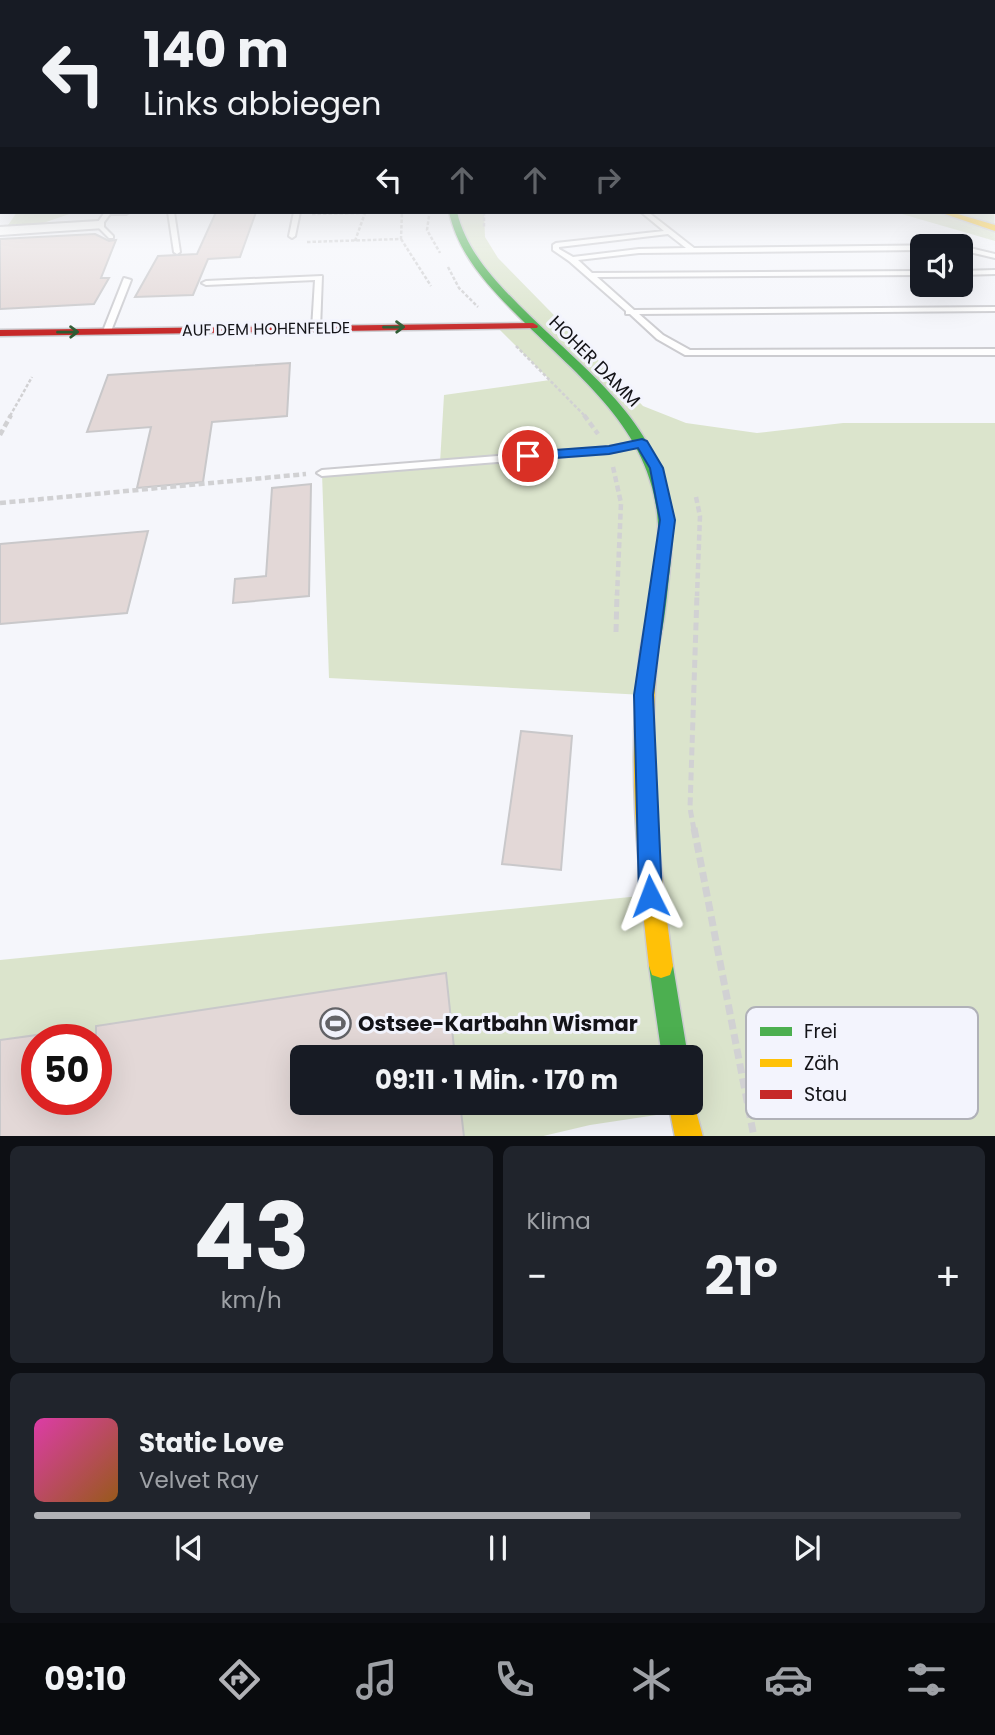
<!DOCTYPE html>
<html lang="de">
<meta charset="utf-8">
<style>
body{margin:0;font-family:Poppins,sans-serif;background:#20242c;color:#f1f3f6;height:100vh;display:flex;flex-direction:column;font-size:26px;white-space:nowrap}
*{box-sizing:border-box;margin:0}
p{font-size:23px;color:#9ea1a6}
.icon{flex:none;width:38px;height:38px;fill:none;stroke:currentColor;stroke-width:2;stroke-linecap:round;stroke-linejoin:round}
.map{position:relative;height:1136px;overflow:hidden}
.drawer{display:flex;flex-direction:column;gap:10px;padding:10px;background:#0d0f14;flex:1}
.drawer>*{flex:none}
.guide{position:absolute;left:0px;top:0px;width:996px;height:214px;box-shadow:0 7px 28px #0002;background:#171b24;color:#f1f3f6;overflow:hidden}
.fabs{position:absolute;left:910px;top:234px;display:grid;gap:14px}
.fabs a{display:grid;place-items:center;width:63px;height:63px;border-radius:10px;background:#171b24;box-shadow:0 7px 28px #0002;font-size:35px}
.speed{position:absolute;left:21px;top:1024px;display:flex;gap:14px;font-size:35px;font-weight:700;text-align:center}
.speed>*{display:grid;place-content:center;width:91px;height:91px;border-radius:50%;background:#171b24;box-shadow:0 7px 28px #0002;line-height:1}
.speed .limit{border:10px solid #d22;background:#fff;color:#111}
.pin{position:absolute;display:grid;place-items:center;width:60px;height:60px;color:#fff;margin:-30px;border:4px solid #fff;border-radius:50%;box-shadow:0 2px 7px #0007}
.me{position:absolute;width:77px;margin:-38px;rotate:357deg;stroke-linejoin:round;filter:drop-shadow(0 0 5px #0008)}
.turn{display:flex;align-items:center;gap:24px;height:147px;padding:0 28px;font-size:32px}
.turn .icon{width:91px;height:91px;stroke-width:2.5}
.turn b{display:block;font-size:49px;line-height:60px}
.lanes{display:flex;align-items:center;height:66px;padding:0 28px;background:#0003;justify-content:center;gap:35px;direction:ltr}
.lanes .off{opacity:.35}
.big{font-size:52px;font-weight:700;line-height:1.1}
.drawer .widget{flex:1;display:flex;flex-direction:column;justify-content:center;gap:10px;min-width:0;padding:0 24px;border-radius:10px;background:#20242c}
.drawer .dial{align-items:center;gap:0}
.dial b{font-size:91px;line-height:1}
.song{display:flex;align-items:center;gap:21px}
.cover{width:84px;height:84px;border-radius:10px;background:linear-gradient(135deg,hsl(320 70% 55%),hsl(30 70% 35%))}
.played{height:7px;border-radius:4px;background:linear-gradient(90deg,#b1b2b6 60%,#363941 60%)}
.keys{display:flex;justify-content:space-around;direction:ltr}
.heat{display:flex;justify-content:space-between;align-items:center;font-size:38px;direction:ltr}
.drawer .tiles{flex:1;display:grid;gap:10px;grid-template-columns:1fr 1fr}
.widget:last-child{grid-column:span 2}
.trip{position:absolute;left:290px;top:1045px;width:413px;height:70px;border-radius:10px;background:#171b24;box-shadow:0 7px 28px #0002;font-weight:700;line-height:70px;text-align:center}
.tabs{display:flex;height:112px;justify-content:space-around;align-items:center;background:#090b0e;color:#9ea1a6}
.tabs .icon{width:49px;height:49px}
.tabs .active{color:#b1b2b6}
.tabs b{font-size:32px;color:#f1f3f6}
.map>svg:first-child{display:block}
.green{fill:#dbe4cc;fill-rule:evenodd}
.building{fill:#e3d8d7;stroke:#c9c8ca;stroke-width:2}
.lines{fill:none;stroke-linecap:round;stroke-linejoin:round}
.lane-casing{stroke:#ccccd0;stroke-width:4}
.street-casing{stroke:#ccccd0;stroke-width:4}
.fast-casing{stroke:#ccccd0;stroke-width:3}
.slow-casing{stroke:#ccccd0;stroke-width:3}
.jam-casing{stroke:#ccccd0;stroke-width:3}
.path-far3{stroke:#d1d1d3;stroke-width:2.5;stroke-dasharray:3.5 2;stroke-linecap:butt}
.path-far2{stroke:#d1d1d3;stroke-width:4.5;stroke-dasharray:6 3.5;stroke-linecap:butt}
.path-far1{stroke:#d1d1d3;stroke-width:5;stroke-dasharray:8 4.5;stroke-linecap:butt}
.path{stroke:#d1d1d3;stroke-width:7;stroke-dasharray:10 5;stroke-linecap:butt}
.lane{fill:#fefefe;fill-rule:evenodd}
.street{fill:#fefefe;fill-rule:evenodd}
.fast{fill:#4caf50;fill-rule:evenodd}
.slow{fill:#ffc107;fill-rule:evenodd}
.jam{fill:#c62828;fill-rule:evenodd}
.oneway{stroke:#2d5a31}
.route{fill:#1a73e8;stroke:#114b97;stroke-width:2}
.labels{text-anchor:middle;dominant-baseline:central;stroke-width:6;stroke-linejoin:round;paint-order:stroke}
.far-street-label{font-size:16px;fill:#141418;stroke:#f3f4fd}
.street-label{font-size:18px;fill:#141418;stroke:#f3f4fd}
.near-poi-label{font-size:21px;font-weight:bold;fill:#141418;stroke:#f3f4fd;text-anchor:start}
.key{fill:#f3f4fd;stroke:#b0b1b8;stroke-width:2}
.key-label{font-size:19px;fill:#141418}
</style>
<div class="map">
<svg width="995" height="1137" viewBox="0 0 995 1137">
<rect width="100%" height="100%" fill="#f5f6fb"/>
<path class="green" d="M994,210l1,31 -100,-29h99z
M17,212h58l-52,18 -19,1z
M453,212h31l1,25 13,21 145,148 43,17 71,10 86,-10h152v713h-306l-6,-25 -93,14 -51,12h-539v-177l650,-65 -6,-200 -315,-17 -7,-205 118,-10 4,-68 106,-15 -55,-55 37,1 -77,-98zM37,1040h59v59h-59zM303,1057h388v45h-388z"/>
<path class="building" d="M216,212h40l-16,45 -32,2 -15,36 -58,2 23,-41 39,-2z
M95,234l14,7 7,-1 -15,38h8l-15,26 -94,5v-70z
M290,363l-3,53 -75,6 -9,60 -66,6 14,-61 -64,5 21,-57z
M311,484l-2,112 -76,7 2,-24 31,-3 6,-88z
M148,531l-21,82 -127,11v-80z
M521,731l51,5 -11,134 -59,-6z
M446,973l9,84h-152v45h157l4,35h-464v-97l37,-5v64h59v-73z"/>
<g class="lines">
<defs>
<path id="lane" d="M0,187h2v4h-2z
M105,212h24l-3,2h-16l-8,11 11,11v2h-4l-13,-13z
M168,212h6l6,40 -3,2 -3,-2z
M294,212h6l-5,24 -3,2 -3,-2z
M641,212h7l46,36 263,-3 38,9v4l-34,-8v-3h-39v3l-283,3 -61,7 14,13 330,-2v4l-325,2 37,33 361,-3v4l-356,3 24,21 27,15 305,-1v6h-310l-28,-16 -27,-25h-4v-3l-57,-50 -16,-11v-5l3,-2 108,-12zM668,234l18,14 -47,1 -66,8 -14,-8v-2z
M995,270v4l-34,1v-4z
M322,276l-2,53 -4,2 -4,-2 3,-49 -109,5 -4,-2 4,-2z
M124,278l7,2 -20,51 -7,2 -1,-2z
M642,440l5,3 -1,2 -37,8 -287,23 -5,-3 5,-3 287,-23z"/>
<path id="street" d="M99,221l5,1v6l-104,7v-8z"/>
<path id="fast" d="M449,212h8c9,37 34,65 61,92 86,86 170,134 151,273 -2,19 -6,64 -14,78h-12l-3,-4c7,-41 20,-85 18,-127 -5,-95 -82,-149 -143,-211 -29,-29 -57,-60 -66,-101z
M661,954l9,3 3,9 15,91h-26l-13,-91 3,-9z"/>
<path id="slow" d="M939,212h12l44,13v6z
M649,645l6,2 3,4c-11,106 1,210 15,315l-3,9 -9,3 -9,-3 -3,-9c-12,-105 -22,-209 -9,-315l3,-4z
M691,1092l12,45h-28l-7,-35h23z"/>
<path id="jam" d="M533,323l5,3 -1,2 -537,8v-6z"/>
</defs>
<use href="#lane" class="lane-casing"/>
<use href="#street" class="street-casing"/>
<use href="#fast" class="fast-casing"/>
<use href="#slow" class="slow-casing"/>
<use href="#jam" class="jam-casing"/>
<path class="path-far3" d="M484,212v16
M312,214l53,-1
M429,216l-2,14 13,23
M401,239l30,47
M355,241l10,-28
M307,242l94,-3 1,-27
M448,267l11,21 19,19
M516,346l69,70
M10,416l22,-39"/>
<path class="path-far2" d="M584,415l14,19
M0,435l11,-20
M613,467l8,36 -4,93
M696,497l4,19 -3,80
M0,503l306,-29"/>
<path class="path-far1" d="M616,632l1,-38
M694,830l-4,-22 7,-214"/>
<path class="path" d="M694,828l60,309"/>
<use href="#lane" class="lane"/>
<use href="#street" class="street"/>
<use href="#fast" class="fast"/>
<use href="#slow" class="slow"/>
<use href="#jam" class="jam"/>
</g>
<defs><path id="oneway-shaft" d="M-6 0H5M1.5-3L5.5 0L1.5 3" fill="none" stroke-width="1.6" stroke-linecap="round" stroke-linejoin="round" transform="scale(1.75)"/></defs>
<g class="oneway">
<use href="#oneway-shaft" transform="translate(394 327) rotate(-1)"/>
<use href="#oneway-shaft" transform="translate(68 332) rotate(-1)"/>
</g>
<linearGradient id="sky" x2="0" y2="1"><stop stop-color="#93beea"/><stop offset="0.52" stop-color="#fafbfd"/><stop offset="1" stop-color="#fafbfd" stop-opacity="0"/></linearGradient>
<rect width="995" height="333" fill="url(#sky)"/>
<path class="route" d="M642,439l5,2 16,27 12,52 -22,175 9,201 -3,7 -9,3 -8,-3 -3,-7 -5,-201 26,-175 -10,-52 -12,-20 -29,6 -81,6 -7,-4 7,-4 81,-6z"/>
<defs>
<symbol id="stadium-ring" viewBox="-11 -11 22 22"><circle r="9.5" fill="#f3f4fd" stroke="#636367" stroke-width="1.5"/><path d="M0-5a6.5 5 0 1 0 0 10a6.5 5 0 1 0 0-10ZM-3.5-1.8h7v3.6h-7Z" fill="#636367"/></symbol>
</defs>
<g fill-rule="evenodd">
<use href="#stadium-ring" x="318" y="1006" width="35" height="35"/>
</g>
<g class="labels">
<g class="far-street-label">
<text transform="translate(266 329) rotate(-1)">AUF DEM HOHENFELDE</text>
</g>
<g class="street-label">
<text transform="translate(595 361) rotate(45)">HOHER DAMM</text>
</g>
<g class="near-poi-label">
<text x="358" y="1023">Ostsee-Kartbahn Wismar</text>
</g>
</g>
<rect x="746" y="1007" width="232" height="112" rx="10" class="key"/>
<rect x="760" y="1027" width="32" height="9" fill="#4caf50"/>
<rect x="760" y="1059" width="32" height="8" fill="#ffc107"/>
<rect x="760" y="1090" width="32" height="9" fill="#c62828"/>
<g class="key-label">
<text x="804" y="1038">Frei</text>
<text x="804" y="1070">Zäh</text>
<text x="804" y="1101">Stau</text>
</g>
</svg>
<div class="fabs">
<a><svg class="icon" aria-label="sound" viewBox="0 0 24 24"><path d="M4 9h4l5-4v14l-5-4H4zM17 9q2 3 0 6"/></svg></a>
</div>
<div class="speed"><div class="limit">50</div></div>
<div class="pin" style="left:528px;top:456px;background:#d93025"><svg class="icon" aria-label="arrive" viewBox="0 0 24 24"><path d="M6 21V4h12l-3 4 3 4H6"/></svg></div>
<svg class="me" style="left:650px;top:896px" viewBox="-20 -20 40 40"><path d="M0-17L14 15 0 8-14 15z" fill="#1a73e8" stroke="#fff" stroke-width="4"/></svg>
<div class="trip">09:11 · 1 Min. · 170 m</div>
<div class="guide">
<div class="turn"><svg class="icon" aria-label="left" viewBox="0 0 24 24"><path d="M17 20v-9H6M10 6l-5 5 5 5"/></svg><div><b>140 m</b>Links abbiegen</div></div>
<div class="lanes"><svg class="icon" aria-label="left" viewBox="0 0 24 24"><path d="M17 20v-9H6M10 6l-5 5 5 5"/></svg><svg class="icon off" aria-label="ahead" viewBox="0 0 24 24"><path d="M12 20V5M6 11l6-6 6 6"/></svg><svg class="icon off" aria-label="ahead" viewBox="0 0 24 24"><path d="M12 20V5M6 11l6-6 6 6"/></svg><svg class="icon off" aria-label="right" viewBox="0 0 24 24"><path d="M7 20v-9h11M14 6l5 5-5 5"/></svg></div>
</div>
</div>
<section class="drawer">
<div class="tiles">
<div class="widget dial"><b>43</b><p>km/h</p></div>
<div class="widget"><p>Klima</p>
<div class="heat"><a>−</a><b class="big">21°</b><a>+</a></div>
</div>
<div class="widget">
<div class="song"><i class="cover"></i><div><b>Static Love</b><p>Velvet Ray</p></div></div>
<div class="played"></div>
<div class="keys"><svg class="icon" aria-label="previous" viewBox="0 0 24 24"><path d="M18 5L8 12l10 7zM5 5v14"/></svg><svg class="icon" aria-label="pause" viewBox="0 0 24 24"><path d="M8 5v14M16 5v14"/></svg><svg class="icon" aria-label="next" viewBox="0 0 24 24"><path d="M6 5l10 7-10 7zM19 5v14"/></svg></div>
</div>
</div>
</section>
<nav class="tabs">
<b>09:10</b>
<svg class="icon active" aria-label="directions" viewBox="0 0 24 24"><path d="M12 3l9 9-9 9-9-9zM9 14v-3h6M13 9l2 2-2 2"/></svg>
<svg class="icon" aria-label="music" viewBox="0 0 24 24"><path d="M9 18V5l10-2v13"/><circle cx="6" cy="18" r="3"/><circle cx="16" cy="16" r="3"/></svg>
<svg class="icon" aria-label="phone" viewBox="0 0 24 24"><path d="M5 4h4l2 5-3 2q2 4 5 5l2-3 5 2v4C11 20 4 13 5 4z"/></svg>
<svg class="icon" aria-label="climate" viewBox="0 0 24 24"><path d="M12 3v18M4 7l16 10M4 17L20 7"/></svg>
<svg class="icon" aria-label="car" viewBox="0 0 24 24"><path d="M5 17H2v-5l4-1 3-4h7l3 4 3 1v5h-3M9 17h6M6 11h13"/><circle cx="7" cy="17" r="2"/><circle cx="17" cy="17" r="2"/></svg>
<svg class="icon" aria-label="filters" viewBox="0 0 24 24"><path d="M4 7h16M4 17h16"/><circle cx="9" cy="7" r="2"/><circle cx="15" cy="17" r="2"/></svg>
</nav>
